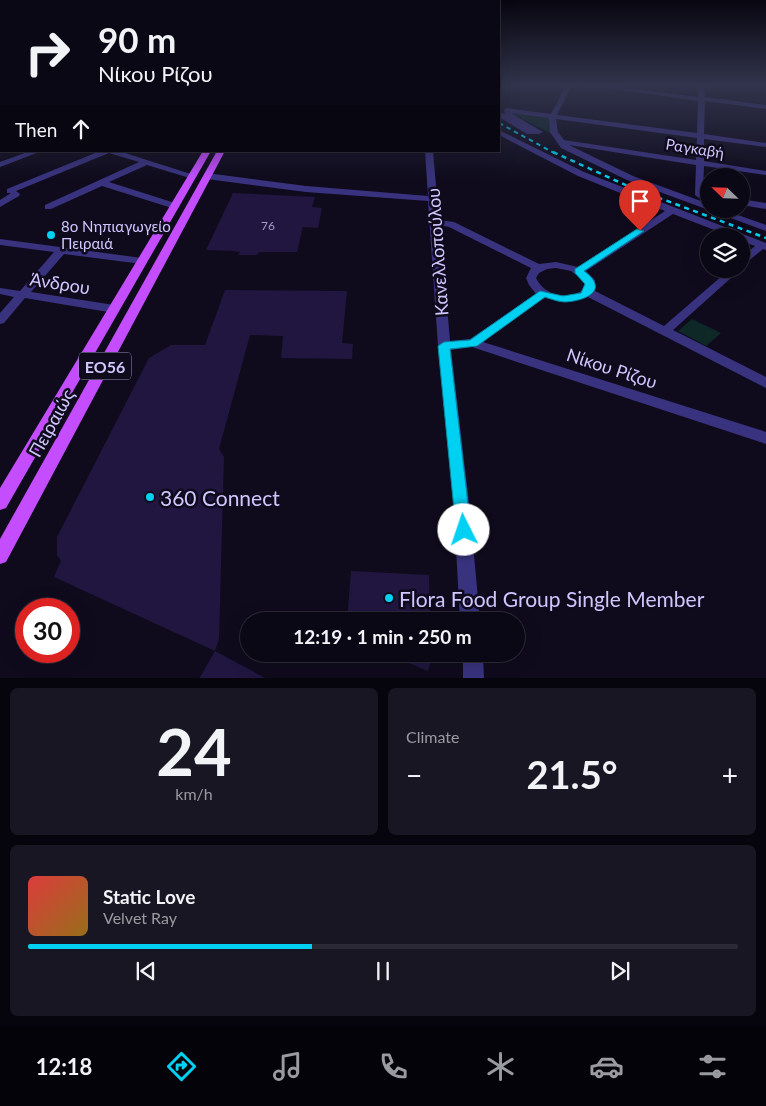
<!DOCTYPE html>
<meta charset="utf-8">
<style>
body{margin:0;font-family:Lato,sans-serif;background:#191623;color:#f1f3f6;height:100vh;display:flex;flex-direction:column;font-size:19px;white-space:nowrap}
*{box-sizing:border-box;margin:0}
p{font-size:16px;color:#9a9aa1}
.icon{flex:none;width:28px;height:28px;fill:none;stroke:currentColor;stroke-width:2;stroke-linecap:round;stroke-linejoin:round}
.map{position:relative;height:678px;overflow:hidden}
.sheet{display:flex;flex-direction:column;gap:10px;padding:10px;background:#06040c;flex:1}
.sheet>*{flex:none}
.guide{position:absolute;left:0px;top:0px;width:500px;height:152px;box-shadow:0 5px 20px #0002,0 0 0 1px #2b2935;background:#0b0816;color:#f1f3f6;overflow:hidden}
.needle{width:32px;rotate:293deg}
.controls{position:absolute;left:700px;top:168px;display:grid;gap:10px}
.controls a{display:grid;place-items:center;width:50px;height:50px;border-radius:50%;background:#0b0816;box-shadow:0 5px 20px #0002,0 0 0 1px #2b2935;font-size:25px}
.speed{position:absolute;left:15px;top:598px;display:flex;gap:10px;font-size:25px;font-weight:700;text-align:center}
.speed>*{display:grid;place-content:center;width:65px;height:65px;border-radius:50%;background:#0b0816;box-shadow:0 5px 20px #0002,0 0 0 1px #2b2935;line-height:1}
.speed .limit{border:8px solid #d22;background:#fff;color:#111}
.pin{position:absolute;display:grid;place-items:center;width:42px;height:42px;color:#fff;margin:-51px -21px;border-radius:50% 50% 50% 0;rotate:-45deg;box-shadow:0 0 5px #0007}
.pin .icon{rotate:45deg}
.me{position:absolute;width:55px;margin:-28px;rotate:356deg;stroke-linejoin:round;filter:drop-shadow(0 0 4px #0008)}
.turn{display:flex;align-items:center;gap:18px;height:105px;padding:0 15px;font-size:22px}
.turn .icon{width:65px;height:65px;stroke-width:2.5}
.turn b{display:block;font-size:35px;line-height:42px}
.then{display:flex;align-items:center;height:48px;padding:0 15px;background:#0003;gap:10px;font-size:19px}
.big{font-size:38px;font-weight:700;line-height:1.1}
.sheet .tile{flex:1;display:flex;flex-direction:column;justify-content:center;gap:8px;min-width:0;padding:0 18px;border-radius:8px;background:#191623}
.sheet .dial{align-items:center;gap:0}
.dial b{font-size:65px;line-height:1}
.song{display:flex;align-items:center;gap:15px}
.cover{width:60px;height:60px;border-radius:8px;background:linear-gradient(135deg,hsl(0 70% 55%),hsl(40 70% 35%))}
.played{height:5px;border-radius:2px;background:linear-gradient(90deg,#00d1f2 40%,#2b2935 40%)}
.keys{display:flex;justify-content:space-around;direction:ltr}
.heat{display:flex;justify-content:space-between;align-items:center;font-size:28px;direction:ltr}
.sheet .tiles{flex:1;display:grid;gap:10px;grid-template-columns:1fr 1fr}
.tile:last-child{grid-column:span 2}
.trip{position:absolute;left:240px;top:612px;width:285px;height:50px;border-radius:25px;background:#0b0816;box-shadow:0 5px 20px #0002,0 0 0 1px #2b2935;font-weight:700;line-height:50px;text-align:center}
.tab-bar{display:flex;height:80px;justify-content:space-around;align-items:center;background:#040309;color:#9a9aa1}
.tab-bar .icon{width:35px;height:35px}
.tab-bar .active{color:#00d1f2}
.tab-bar b{font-size:22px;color:#f1f3f6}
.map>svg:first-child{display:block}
.green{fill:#0e2828}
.building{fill:#20163f}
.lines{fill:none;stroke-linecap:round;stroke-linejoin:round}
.street{fill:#39337f;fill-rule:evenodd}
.primary{fill:#c44eff;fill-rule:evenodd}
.rail-far1{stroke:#00d1f2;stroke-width:2;stroke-dasharray:4.5 4;stroke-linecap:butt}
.rail{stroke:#00d1f2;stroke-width:2.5;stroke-dasharray:5 4.5;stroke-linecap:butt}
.route{fill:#00d1f2;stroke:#00889d}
.poi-dot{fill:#00d1f2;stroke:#0f0b1d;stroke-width:2}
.labels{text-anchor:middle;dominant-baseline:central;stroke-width:5;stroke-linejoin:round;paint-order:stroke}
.far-number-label{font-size:12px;fill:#a49bcf}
.far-street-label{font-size:15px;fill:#d0c7ff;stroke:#0f0b1d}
.far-poi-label{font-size:15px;fill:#d0c7ff;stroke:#0f0b1d;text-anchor:start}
.shield{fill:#0f0b1d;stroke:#968fbb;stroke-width:1}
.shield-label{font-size:16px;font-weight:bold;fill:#d0c7ff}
.street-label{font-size:18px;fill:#d0c7ff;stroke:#0f0b1d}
.near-poi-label{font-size:21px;fill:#d0c7ff;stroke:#0f0b1d;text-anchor:start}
</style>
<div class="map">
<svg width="766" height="679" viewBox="0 0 766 679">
<rect width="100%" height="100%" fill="#0f0b1d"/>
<path class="green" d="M511,113l36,3 3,2 2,16z
M692,319l29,14 -15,13 -28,-15z"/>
<path class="building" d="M233,193l82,4 -3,10 10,1 -4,20 -15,-1 -6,25h-38l-2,3h-19l2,-3 -7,-1 -27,-1z
M225,290l122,1 -5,52 11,1 -1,15 -71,-1 2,-22 -33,-1 -31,114 5,8 -5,181 -4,13 -161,-74 7,-16 -4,-6v-18l92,-179 22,-13h34z
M351,571l78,4 1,46h-83z
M215,651l52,28h-68z
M386,654h45l-1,10 -2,7z"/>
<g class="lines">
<path class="street" d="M566,85h6l-15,30 140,18 1,-32 -112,-16h16l96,12 1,-12h6v12l61,8v4l-61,-8 -1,33 62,9v4l-62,-8v22l62,10v4l-62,-9 -1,29 -4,3 -4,-3 1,-30 -127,-20 64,31 76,28v5h12l45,16v6l-139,-51 -66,-32 -11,-16 -1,-14 -38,-5 32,19 -4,2h-12l-28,-17v-5l6,2 -1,-4 3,-2 44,6zM556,119l141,19 -1,22 -132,-20 -6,-8z
M499,130l85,42 182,71v7l-3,-1 -22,18v-9l14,-12 -14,-5v-5h-11l-57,-22 -87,57 9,9v11l69,35 66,-57h11l-68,61 93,47v11l-178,-91 -22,5 -22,-4 -61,44 283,90v12l-294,-97 -21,3 19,161 10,110h-20l-6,-110 -16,-165 -10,-145 -122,-9 -99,-13 -4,-3 4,-3 99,13 122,10 -3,-45h8l6,69 15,2 85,42 17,-2 22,5 87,-56 -87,-35 -79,-41zM440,225l9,2 82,41 -5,10 3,7 7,9 -66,45 -20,2zM556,268l15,3 13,10v8c-15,12 -40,7 -48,-11l3,-5 8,-4z
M0,140h1v4h-1z
M30,151h12l-42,16v-5z
M100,151h19l78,25 -4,3 -46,-14 -38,17 69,22 2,2 -5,3 -73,-23 -51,23h-6v-4l94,-43 -30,-9 -93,38 4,3 -1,2 -19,11v-7l11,-7h-4v-4z
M741,199l25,4v6l-25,-4z
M0,239l142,19 5,3 -5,3 -78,-10 -33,38 83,13 6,4 -2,3 -4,1 -89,-15 -21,25 -4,1v-11l14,-16 -14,-3v-6l20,3 34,-39 -54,-7z
M463,654h20l1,25h-21z"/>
<path class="primary" d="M203,151h8l-205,357 -6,2v-22z
M217,151h8l-219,411 -6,2v-25z"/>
<path class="rail-far1" d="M499,123l57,31"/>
<path class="rail" d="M553,152l77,35 136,51"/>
</g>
<linearGradient id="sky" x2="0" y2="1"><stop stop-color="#080610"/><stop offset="0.47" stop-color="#31344c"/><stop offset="1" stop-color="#31344c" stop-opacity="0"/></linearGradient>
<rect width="766" height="180" fill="url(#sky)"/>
<path class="route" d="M637,229l7,2 -60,40c26,19 2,30 -19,31 -6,0 -14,-3 -20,-5l-68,49 -27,3 21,181 -2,5 -5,2 -6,-2 -2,-5 -18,-184 6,-4 26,-2 70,-49 23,5 18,-3 4,-9 -10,-11v-4z"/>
<g class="poi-dot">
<circle cx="51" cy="235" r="5"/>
<circle cx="150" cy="497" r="5"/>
<circle cx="389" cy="598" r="5"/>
</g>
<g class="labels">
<g class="far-number-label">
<text x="268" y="225">76</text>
</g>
<g class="far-street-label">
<text transform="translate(695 148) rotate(9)">Ραγκαβή</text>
</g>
<g class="far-poi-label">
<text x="61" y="226">8ο Νηπιαγωγείο<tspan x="61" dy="17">Πειραιά</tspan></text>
</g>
<rect class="shield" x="79" y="352.5" width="52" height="27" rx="4"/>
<g class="shield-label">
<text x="105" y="366">ΕΟ56</text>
</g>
<g class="street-label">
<text transform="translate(437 252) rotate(-94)">Κανελλοπούλου</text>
<text transform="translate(60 283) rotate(9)">Άνδρου</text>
<text transform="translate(612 368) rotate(18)">Νίκου Ρίζου</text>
<text transform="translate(51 423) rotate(-61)">Πειραιώς</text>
</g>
<g class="near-poi-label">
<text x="160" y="497">360 Connect</text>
<text x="399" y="598">Flora Food Group Single Member</text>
</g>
</g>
</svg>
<div class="controls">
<a><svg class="needle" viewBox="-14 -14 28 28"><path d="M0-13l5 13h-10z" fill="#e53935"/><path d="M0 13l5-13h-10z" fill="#9a9aa1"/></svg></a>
<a><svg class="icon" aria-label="layers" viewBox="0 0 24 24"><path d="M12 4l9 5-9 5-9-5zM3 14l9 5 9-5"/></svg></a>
</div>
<div class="speed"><div class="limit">30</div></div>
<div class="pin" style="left:640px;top:231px;background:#d93025"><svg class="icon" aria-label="arrive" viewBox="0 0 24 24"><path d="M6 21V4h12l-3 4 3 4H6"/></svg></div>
<svg class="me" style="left:464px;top:530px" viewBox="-20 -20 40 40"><circle r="19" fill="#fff"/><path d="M0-13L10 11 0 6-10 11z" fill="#00d1f2"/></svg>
<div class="trip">12:19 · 1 min · 250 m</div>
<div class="guide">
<div class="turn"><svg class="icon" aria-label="right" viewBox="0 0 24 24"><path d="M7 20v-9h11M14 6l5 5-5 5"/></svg><div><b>90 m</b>Νίκου Ρίζου</div></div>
<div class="then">Then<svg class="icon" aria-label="ahead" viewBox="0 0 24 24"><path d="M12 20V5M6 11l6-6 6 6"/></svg></div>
</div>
</div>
<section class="sheet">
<div class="tiles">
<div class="tile dial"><b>24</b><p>km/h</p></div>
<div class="tile"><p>Climate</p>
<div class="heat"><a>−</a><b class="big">21.5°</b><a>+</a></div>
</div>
<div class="tile">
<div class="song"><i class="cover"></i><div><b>Static Love</b><p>Velvet Ray</p></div></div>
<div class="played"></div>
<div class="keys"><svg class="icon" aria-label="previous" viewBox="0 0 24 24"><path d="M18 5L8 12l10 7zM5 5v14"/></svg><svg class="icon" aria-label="pause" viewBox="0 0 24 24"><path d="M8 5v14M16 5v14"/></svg><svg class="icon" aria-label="next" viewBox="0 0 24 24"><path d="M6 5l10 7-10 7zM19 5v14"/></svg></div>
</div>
</div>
</section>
<nav class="tab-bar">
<b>12:18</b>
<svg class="icon active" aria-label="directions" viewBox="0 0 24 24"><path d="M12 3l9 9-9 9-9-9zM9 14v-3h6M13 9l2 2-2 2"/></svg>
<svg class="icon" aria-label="music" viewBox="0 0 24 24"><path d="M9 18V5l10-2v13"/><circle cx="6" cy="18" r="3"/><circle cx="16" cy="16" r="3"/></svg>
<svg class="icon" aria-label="phone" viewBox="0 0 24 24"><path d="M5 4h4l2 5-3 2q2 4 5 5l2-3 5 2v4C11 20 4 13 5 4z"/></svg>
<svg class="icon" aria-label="climate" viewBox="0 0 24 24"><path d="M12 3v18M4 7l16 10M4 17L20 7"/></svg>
<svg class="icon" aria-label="car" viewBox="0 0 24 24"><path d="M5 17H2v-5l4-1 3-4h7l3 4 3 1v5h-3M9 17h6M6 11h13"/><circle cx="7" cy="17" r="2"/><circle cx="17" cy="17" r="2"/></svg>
<svg class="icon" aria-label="filters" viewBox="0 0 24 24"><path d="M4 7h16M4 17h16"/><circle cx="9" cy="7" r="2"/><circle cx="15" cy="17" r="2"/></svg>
</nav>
